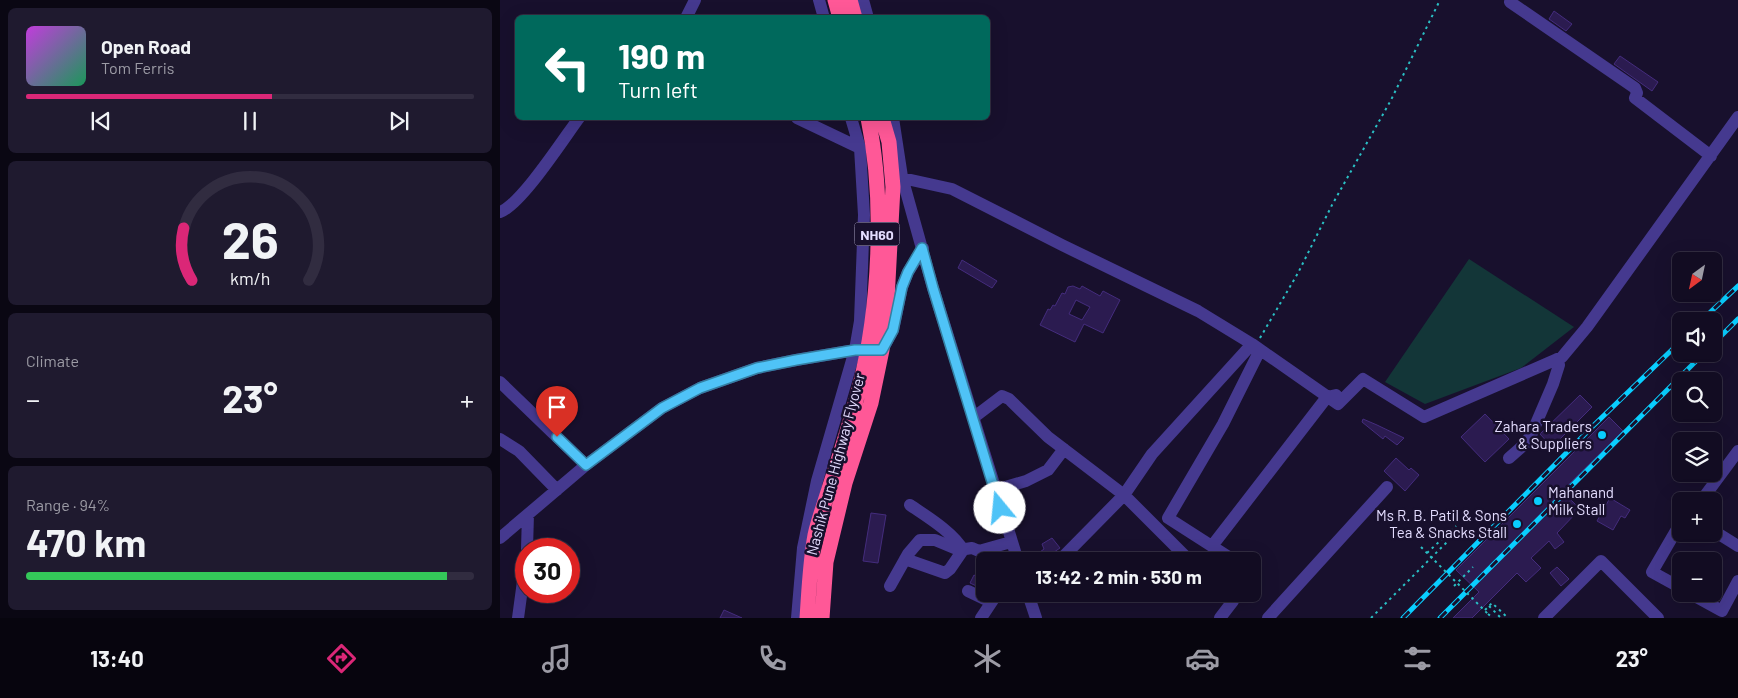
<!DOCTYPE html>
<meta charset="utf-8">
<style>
body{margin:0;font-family:Barlow,sans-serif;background:#1f1a2f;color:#f1f3f6;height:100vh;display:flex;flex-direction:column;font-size:19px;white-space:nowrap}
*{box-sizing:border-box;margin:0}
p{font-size:16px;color:#9c9ba5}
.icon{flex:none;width:28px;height:28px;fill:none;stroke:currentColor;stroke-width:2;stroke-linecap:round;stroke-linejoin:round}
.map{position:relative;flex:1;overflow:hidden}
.side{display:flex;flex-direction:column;gap:8px;padding:8px;background:#0a0713;width:500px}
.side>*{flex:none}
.banner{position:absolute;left:15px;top:15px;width:475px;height:105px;border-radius:8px;box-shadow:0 5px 20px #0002,0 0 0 1px #312c40;background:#00695c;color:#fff;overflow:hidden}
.needle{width:32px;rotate:213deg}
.controls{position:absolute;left:1172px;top:252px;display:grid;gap:10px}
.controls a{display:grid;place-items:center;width:50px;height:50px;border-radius:8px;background:#120c22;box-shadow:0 5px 20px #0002,0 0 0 1px #312c40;font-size:25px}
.speed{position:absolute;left:15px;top:538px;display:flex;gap:10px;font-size:25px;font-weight:700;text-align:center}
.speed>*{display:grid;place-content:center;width:65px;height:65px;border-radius:50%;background:#120c22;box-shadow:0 5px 20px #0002,0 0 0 1px #312c40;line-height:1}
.speed .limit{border:8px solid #d22;background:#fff;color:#111}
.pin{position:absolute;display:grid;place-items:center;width:42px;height:42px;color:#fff;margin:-51px -21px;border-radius:50% 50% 50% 0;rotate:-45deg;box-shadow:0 0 5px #0007}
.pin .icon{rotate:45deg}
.me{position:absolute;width:55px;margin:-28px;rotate:343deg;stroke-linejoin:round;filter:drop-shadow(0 0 4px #0008)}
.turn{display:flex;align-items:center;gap:18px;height:105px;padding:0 20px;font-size:22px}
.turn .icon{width:65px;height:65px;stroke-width:2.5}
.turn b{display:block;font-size:35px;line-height:42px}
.big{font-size:38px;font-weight:700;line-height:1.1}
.side .card{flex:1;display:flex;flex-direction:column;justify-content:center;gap:8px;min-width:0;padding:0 18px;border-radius:8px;background:#1f1a2f}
.side .dial{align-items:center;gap:0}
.dial svg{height:130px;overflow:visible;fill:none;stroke:#312c40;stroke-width:7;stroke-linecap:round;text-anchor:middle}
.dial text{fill:#f1f3f6;stroke:none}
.song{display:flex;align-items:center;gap:15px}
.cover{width:60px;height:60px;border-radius:8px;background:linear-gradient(135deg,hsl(290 70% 55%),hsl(150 70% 35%))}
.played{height:5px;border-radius:2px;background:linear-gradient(90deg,#db2777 55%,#312c40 55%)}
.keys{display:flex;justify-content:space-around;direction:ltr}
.heat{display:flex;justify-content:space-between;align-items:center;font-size:28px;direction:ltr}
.charge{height:8px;border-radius:4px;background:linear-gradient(90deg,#34c759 94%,#312c40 0)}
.trip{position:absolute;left:476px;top:552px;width:285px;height:50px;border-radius:8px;background:#120c22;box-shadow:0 5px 20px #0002,0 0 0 1px #312c40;font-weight:700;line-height:50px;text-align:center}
.tab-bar{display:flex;height:80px;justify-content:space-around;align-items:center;background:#07050e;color:#9c9ba5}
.tab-bar .icon{width:35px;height:35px}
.tab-bar .selected{color:#db2777}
.tab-bar b{font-size:22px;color:#f1f3f6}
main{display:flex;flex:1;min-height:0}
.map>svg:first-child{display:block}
.green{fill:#133638}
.building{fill:#2b1b50;stroke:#442c7d;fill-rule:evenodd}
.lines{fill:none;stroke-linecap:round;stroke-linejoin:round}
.path{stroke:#2ac0c5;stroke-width:2;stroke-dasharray:2.5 4;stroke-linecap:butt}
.minor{stroke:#45398f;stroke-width:12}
.highway{stroke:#ff5897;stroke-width:15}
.rail-casing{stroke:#09ceff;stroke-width:5}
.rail{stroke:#18102d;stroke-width:3;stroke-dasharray:9;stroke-linecap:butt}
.path-bridge{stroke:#2ac0c5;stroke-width:2;stroke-dasharray:2.5 4;stroke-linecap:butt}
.route-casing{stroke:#337fa1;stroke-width:12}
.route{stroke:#4fc3f7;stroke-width:9}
.poi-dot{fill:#09ceff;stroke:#18102d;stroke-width:2}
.labels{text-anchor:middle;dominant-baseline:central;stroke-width:5;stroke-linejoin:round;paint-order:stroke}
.shield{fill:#18102d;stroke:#a7a0c0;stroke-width:1}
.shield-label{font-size:14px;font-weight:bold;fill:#e4ddff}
.poi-label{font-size:15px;fill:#e4ddff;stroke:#18102d;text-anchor:end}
.street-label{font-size:15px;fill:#e4ddff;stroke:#18102d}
</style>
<main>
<section class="side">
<div class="card">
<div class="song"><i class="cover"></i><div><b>Open Road</b><p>Tom Ferris</p></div></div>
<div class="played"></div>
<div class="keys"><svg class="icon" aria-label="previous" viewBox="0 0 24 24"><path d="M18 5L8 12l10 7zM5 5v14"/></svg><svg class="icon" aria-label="pause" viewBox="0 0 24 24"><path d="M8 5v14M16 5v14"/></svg><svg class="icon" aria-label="next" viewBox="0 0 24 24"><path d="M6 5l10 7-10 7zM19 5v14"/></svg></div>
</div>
<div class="card dial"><svg viewBox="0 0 100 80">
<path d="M14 69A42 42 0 1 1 86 69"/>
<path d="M14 69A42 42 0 0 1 9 37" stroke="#db2777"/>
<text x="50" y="56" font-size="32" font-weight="700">26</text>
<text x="50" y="72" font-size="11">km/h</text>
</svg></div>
<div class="card"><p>Climate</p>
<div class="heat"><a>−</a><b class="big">23°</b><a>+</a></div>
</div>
<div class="card"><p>Range · 94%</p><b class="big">470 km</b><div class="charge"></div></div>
</section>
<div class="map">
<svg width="1238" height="618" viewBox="0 0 1238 618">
<rect width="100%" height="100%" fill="#18102d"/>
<path class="green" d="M969,259l105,68 -53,41 -96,36 -40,-22z"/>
<path class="building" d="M1054,11l18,13 -6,7 -17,-12z
M1120,56l38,26 -6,9 -38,-27z
M462,260l35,21 -5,7 -34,-20z
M573,286l7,3 2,-3 18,10 3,-5 17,9 -17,33 -19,-9 -9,18 -35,-17 8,-16 2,1 3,-5 2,1 7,-13 3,1 3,-7zM576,300l14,7 -8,13 -13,-6z
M1080,395l12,12 -40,40 -12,-13z
M985,414l24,25 -24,23 -24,-25z
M1109,417l14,14 -61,60 18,18 -23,24 7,9 -9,7 -6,-8 -18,17 10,10 -15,14 -9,-9 -45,45h-19l26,-26 -23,-22z
M863,419l14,6 27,13 -7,7 -12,-9 -2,3 -21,-17z
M896,458l13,12 2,-2 8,7 -14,16 -21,-20z
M1110,498l20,12 -5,8 -4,-2 -8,14 -16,-9z
M371,513l15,2 -8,48 -15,-2z
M552,538l8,10 -19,13 -5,-6 8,-6 -2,-5z
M1057,567l12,12 -8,7 -11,-13z
M474,575l11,6v9l-15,-7z
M224,610l18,8h-22z"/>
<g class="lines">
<path class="path" d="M760,338l38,-65 34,-68 59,-105 49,-100
M927,553l29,-27
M954,586l19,-19
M989,606l12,12
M985,610l7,-7 16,15
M988,614l5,4
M871,618l78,-78"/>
<path class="minor" d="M319,0l5,18
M363,0l5,18
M1010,2l125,86 2,5 -2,5 76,58
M186,18l9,-18
M297,118l63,30
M393,118l9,59 31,111 85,273
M393,176l59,13 110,56 136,66 54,33 86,60 25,-25 61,38 138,-60 25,-30 151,-210
M0,212c21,-7 64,-74 79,-94
M0,382l86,83
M473,418l29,-22 7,3 39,38 76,58 -63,64
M0,439l19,12 38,39
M1009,458l16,-14 7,-11 21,-49 6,-19 -2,-6
M495,490l31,-9 22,-11 16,-21
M1201,501l37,-50
M1181,527l-4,2 -25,43 29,16
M1214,531l24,15
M0,538l86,-73 76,-57 38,-20 57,-20 39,-8 59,-10h27l11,-20 9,-43 6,-15 15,-24
M712,546l115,-149 9,-2
M27,549l1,-35
M405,559l40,14 5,-4 13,-19c-10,-18 -37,-34 -53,-45
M690,561l-66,-66 28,-41 100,-110
M735,561l-67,-43 55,-94 37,-74
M390,586l18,-32 12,-14h15l24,10 13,-2 7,3 32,-9
M468,591l23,11
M528,594l8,24
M1191,594l31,17 16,-30
M18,618l8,-59
M297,618l6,-70 14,-67 38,-131 5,-29 4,-106 -4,-67 -9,-30
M481,618l16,-24
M720,618l13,-17 -8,-7
M768,618l119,-131
M1044,618l57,-57 57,57"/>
<path class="highway" d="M335,0l5,18
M350,0l5,18
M307,618c2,-28 3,-56 8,-83 3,-14 8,-27 12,-40 11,-35 23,-70 32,-106 21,-81 26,-190 9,-271
M322,618l4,-56 19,-79 26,-80 11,-53 5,-50 6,-113 -4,-45 -7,-24"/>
<defs>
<path id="rail" d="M1201,321l37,-35
M1214,343l24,-24
M903,618l190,-192 88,-85
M940,618l263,-264"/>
</defs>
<use href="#rail" class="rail-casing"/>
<use href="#rail" class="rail"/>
<path class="path-bridge" d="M921,547l67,67"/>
</g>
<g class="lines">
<defs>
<path id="route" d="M57,437l29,28 76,-57 38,-20 57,-20 39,-8 59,-10h27l11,-20 9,-43 6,-15 14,-24 11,40 67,220"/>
</defs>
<use href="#route" class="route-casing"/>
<use href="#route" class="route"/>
</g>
<g class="poi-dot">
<circle cx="1102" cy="435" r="5"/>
<circle cx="1038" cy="501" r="5"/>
<circle cx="1017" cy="524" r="5"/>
</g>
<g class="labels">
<rect class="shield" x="354.5" y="222.5" width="45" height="23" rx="4"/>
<g class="shield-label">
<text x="377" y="234">NH60</text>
</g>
<g class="poi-label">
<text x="1092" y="426">Zahara Traders<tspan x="1092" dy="17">&amp; Suppliers</tspan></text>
<text x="1048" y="492" text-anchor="start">Mahanand<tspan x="1048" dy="17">Milk Stall</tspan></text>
<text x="1007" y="515">Ms R. B. Patil &amp; Sons<tspan x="1007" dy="17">Tea &amp; Snacks Stall</tspan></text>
</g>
<g class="street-label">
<text transform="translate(335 464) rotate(-75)">Nashik Pune Highway Flyover</text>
</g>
</g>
</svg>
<div class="controls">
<a><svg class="needle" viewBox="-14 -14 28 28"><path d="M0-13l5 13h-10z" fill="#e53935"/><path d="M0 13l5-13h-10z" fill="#9c9ba5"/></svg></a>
<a><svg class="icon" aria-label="sound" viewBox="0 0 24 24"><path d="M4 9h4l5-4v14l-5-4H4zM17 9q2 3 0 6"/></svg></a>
<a><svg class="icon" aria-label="search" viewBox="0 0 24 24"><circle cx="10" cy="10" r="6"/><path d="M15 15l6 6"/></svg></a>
<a><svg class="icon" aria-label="layers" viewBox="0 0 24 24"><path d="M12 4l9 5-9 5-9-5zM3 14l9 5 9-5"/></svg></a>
<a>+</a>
<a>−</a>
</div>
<div class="speed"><div class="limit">30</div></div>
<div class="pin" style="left:57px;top:437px;background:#d93025"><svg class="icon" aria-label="arrive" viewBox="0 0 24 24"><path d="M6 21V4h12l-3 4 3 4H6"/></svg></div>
<svg class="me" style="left:500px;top:508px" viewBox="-20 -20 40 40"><circle r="19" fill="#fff"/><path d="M0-13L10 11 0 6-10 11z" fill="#4fc3f7"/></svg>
<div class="trip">13:42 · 2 min · 530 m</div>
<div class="banner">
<div class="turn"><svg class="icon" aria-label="left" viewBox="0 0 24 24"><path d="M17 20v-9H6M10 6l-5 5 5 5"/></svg><div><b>190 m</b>Turn left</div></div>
</div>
</div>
</main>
<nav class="tab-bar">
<b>13:40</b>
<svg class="icon selected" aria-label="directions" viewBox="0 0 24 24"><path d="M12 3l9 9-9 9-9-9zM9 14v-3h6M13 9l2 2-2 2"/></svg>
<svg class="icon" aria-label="music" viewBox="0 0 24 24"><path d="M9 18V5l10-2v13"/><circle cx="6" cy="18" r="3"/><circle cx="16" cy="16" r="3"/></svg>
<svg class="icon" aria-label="phone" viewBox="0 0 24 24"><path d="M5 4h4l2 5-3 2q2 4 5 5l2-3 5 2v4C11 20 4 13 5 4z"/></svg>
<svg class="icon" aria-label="climate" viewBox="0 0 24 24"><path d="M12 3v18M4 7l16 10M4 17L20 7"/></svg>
<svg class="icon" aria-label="car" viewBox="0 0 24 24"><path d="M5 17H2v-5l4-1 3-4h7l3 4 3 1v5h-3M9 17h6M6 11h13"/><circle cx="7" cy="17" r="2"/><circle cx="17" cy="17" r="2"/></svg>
<svg class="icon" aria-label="filters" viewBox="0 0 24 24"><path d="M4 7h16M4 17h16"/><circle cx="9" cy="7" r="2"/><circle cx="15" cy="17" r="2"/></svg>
<b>23°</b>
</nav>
